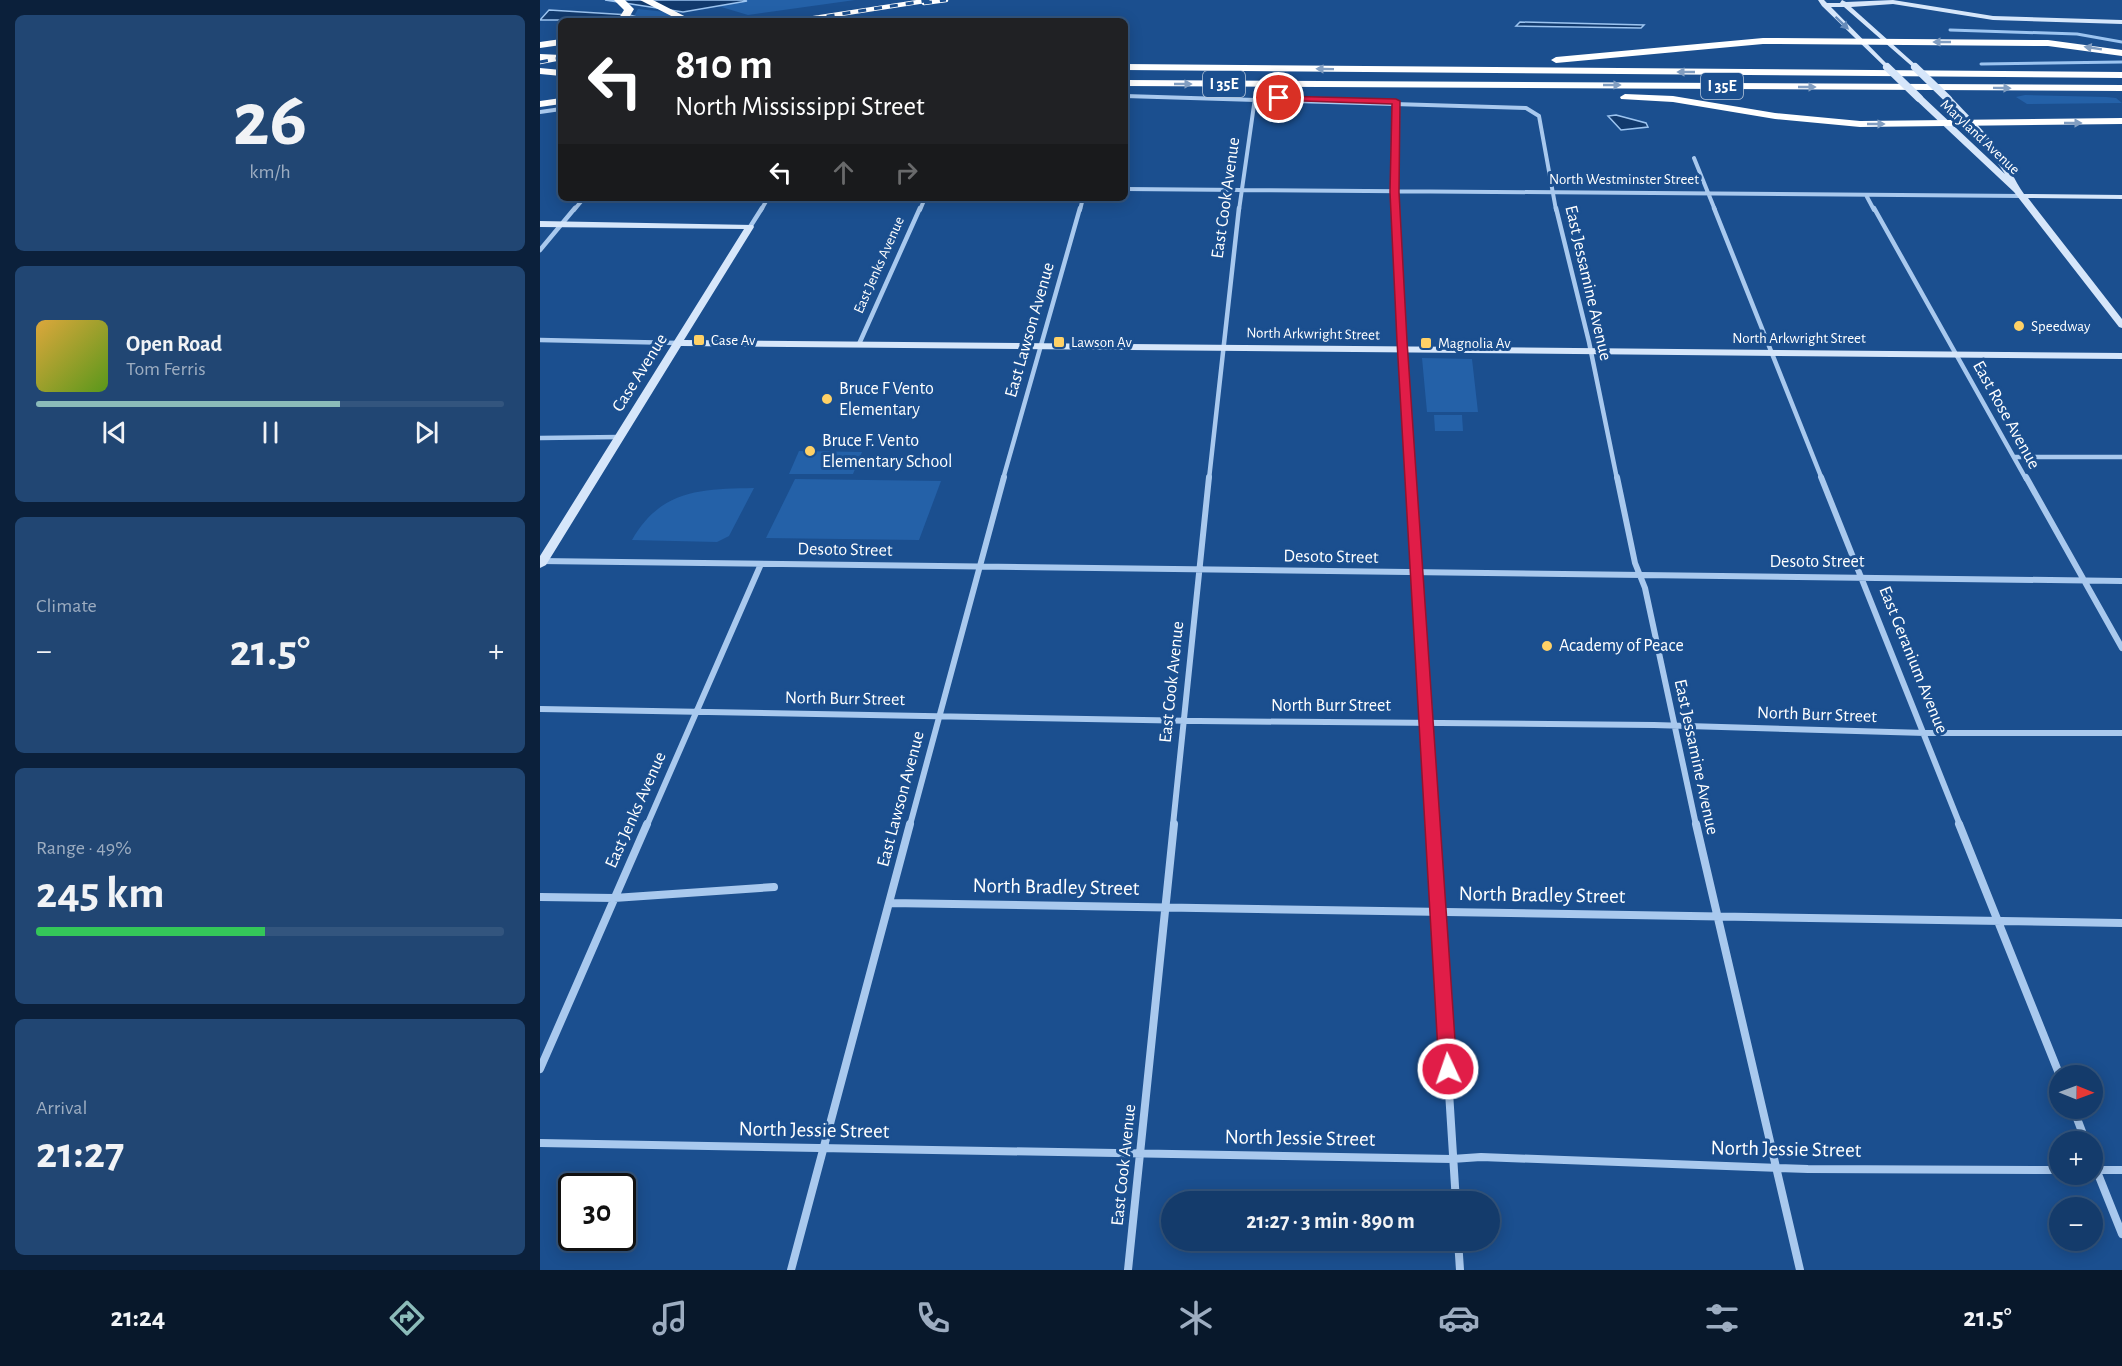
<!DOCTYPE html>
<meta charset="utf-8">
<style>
body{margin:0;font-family:"Alegreya Sans",sans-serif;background:#214673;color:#f1f3f6;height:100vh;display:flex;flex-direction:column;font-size:22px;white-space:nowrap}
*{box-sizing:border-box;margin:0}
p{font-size:20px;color:#9dadc1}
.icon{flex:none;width:33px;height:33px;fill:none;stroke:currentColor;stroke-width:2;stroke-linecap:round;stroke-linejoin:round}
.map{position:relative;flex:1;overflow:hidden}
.panel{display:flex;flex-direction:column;gap:15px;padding:15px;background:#0b203b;width:540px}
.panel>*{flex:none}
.hud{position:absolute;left:18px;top:18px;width:570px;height:183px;border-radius:9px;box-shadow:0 3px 15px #0003,0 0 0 2px #33557e;background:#202124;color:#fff;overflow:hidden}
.needle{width:39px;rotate:91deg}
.fabs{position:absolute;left:1509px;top:1065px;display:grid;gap:12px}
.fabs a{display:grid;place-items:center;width:54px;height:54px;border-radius:50%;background:#143b6b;box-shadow:0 3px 15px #0003,0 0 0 2px #33557e;font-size:30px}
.speed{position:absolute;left:18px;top:1173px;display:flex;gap:12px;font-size:30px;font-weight:700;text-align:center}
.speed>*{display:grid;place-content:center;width:78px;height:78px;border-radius:50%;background:#143b6b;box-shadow:0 3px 15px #0003,0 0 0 2px #33557e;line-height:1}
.speed .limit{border:3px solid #111;border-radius:9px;background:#fff;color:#111}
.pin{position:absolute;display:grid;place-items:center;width:51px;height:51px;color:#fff;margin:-26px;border:3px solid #fff;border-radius:50%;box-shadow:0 2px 6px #0007}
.me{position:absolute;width:66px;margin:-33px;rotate:357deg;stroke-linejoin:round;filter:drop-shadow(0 0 4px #0008)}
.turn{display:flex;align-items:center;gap:21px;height:126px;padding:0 18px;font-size:27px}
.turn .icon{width:78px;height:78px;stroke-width:2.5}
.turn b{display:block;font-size:42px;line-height:51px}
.lanes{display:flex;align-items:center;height:57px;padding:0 18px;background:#0003;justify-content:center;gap:30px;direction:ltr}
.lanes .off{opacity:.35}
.big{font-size:45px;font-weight:700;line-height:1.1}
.panel .card{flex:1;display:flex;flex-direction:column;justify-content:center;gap:9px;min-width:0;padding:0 21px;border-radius:9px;background:#214673}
.panel .dial{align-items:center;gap:0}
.dial b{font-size:78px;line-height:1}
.song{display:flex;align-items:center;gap:18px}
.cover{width:72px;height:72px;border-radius:9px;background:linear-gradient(135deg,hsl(40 70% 55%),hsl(90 70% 35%))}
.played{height:6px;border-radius:3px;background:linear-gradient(90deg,#8bbbb9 65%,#33557e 65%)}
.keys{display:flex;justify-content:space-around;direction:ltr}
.heat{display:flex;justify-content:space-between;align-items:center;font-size:33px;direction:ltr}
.charge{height:9px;border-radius:4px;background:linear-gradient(90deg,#34c759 49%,#33557e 0)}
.trip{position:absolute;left:621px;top:1191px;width:339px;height:60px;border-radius:30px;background:#143b6b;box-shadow:0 3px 15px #0003,0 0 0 2px #33557e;font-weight:700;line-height:60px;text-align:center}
.dock{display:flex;height:96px;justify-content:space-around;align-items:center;background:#08182b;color:#9dadc1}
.dock .icon{width:42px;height:42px}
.dock .selected{color:#8bbbb9}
.dock b{font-size:27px;color:#f1f3f6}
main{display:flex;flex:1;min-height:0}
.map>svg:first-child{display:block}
.green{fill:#2461a8}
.water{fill:#123a6d;stroke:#9cc4f0;stroke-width:1.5}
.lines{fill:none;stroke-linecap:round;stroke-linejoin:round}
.stream{stroke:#9cc4f0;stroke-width:3}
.street-far3{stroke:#a9c9ee;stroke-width:4}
.street-far2{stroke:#a9c9ee;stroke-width:4.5}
.street-far1{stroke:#a9c9ee;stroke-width:6}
.street{stroke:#a9c9ee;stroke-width:8}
.secondary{fill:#d6e6fa;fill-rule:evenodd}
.highway{fill:#fff;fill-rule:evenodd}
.rail-casing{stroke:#fff;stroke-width:4.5}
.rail{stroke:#1b4f8f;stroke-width:3;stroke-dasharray:8;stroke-linecap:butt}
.secondary-bridge{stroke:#d6e6fa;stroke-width:8}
.oneway{fill:#668bba}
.oneway2{fill:#829ec1}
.route{fill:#e11d48;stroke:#92132f;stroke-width:1.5}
.poi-dot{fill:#ffd166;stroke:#1b4f8f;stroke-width:2}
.labels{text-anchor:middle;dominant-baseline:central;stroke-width:6;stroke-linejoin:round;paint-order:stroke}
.far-street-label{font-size:15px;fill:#fff;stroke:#1b4f8f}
.far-poi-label{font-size:15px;fill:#fff;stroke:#1b4f8f;text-anchor:start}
.shield{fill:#1b4f8f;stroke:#bbcadd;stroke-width:1.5}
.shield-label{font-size:16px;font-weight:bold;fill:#fff}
.street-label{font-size:18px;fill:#fff;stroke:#1b4f8f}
.poi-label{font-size:18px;fill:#fff;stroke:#1b4f8f;text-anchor:start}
.near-street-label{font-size:21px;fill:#fff;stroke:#1b4f8f}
</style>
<main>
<section class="panel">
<div class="card dial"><b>26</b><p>km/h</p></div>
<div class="card">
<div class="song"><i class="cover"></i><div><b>Open Road</b><p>Tom Ferris</p></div></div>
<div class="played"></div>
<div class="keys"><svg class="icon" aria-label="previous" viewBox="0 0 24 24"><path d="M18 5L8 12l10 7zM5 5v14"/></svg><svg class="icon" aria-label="pause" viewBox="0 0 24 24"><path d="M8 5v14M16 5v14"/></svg><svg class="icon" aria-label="next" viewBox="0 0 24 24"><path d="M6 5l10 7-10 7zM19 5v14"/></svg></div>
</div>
<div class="card"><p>Climate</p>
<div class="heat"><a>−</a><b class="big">21.5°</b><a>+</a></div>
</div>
<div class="card"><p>Range · 49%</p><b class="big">245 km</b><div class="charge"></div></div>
<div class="card"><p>Arrival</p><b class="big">21:27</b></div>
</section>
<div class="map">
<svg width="1582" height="1270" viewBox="0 0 1582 1270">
<rect width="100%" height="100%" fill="#1b4f8f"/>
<path class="green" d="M158,0h157l-107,15z
M98,9l28,3 17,9h-52z
M1485,95l81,2 10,1 6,5 -95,1 -11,-7z
M882,358l50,1 6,53h-51z
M894,415h28l1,16h-28z
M259,451l63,1 -9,22h-64z
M255,479l146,2 -22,59 -153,-2z
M214,488l-25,48 -12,6 -85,-2c29,-51 70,-51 122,-52z"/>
<path class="water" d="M65,0h138l4,1 -64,11z
M9,10l81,5 17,5h-107z
M980,22l124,3 -3,3 -125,-2z
M1076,115l30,8 2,4 -27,3 -13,-14z"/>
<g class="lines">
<path class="stream" d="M1410,30l127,4 45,8
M1441,64l141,-2"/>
<path class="street-far3" d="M585,96l401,12 13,8 17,94
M0,112l21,-3
M1154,158l21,52
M585,189l897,7
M1326,195l8,15
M34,210l10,-12
M221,210l7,-12
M380,210l5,-12
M540,210l3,-12
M699,210l16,-112
M856,210v-109"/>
<path class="street-far2" d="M856,208l15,271
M1016,208l33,134 28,137
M1174,208l108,271
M1334,208l152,271
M210,227l12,-19
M0,250l35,-42
M0,340l139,3
M319,344l61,-136
M0,438l79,-1
M1474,457h108
M463,479l77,-271
M669,479l30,-271"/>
<path class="street-far1" d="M871,477l21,348
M1077,477l18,86 10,25 51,237
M1281,477l139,348
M1486,477l96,171
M0,561l1582,20
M0,709l659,12 455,4 271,8h197
M107,825l114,-261
M370,825l94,-348
M633,825l36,-348"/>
<path class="street" d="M892,824l24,378
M1156,824l104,446
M1419,824l101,252
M0,897l74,1 160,-11
M349,903l1233,20
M0,1069l107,-245
M1533,1108l13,34
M0,1143l912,16 29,-2 327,12 252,1
M1552,1159l30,75
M1553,1170h29
M918,1240l2,30
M251,1270l119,-446
M588,1270l46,-446"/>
<path class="secondary" d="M1278,0h6l3,3h13l2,-3 4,2 47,-2 100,16 129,4v4l-129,-4 -100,-16 -42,3 66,59v2l-2,1 -71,-62h-13l58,59v2l-2,1 -65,-63z
M1376,96h6l83,78 -22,-33 -39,-42 7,-2c16,17 33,33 47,53 10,14 16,30 26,44l98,1v4l-94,-1 94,121v9l-3,-1 -105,-135 -98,-92z
M0,221l213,4 1,2 -70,113 1438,13v6l-1441,-13 -135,219 -6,3v-12l204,-327 -204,-2z"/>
<path class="highway" d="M74,0h11l9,9 -7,12h-10l7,-11z
M100,0h13l41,21h-13z
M1223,38l285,2 74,10v6l-74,-10 -285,-2 -207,19 -5,-3 5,-3z
M21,39v6l-21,3v-6z
M0,54l21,1v6l-21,-1z
M585,64l997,8v6l-997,-8z
M0,68l21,2v6l-21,-2z
M585,80l997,5v6l-997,-5z
M1085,94l48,2 102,17 85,8 262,-3v6l-262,3 -85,-8 -102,-17 -52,-3 -1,-2z
M21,98v6l-21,3v-6z"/>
<defs>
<path id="rail" d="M384,3l22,-3
M255,21l136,-21
M0,62l21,-4"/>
</defs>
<use href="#rail" class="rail-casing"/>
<use href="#rail" class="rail"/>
<path class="secondary-bridge" d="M1347,67l32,31
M1375,67l33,32"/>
</g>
<defs><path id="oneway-solid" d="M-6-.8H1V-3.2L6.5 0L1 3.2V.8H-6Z" transform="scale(1.5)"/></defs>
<use class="oneway" href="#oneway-solid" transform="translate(1302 23) rotate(44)"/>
<g class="oneway2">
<use href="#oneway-solid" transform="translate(1402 42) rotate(-180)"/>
<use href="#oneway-solid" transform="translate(1553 48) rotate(-171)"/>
<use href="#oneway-solid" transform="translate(785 69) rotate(-179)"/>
<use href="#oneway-solid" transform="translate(1146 72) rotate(-180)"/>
<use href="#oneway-solid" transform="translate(643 84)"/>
<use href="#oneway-solid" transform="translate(1072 85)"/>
<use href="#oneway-solid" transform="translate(1267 87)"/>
<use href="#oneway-solid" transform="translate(1462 88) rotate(1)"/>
<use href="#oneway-solid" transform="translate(1533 123)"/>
<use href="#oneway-solid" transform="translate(1336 124)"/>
</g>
<path class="route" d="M739,96l117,3 4,2 -1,91 8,149 50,728 -3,5 -6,3 -7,-3 -2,-5 -42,-728 -7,-149 2,-88 -116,-4z"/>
<g class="poi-dot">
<circle cx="1479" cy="326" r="6"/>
<rect x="153" y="334" width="12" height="12" rx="3"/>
<rect x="513" y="336" width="12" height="12" rx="3"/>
<rect x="880" y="337" width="12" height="12" rx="3"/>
<circle cx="287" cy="399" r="6"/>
<circle cx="270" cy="451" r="6"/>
<circle cx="1007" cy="646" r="6"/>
</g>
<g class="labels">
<g class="far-street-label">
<text transform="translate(1440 137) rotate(43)">Maryland Avenue</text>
<text x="1084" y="179">North Westminster Street</text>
<text transform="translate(339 265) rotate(-66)">East Jenks Avenue</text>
<text transform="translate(773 334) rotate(1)">North Arkwright Street</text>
<text x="1259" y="338">North Arkwright Street</text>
</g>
<g class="far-poi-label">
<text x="1491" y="326">Speedway</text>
<text x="171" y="340">Case Av</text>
<text x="531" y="342">Lawson Av</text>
<text x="898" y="343">Magnolia Av</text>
</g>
<g class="shield">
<rect x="663" y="71" width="42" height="26" rx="4.5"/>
<rect x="1161" y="73" width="42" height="26" rx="4.5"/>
</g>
<g class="shield-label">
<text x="684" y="84">I 35E</text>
<text x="1182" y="86">I 35E</text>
</g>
<g class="street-label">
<text transform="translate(686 198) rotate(-82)">East Cook Avenue</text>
<text transform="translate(1048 283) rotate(77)">East Jessamine Avenue</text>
<text transform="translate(490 330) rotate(-74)">East Lawson Avenue</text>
<text transform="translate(100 373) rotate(-58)">Case Avenue</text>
<text transform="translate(1466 415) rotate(61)">East Rose Avenue</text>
<text transform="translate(305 550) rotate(1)">Desoto Street</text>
<text transform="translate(791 557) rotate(1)">Desoto Street</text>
<text x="1277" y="562">Desoto Street</text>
<text transform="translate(1373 660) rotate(68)">East Geranium Avenue</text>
<text transform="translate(632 682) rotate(-84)">East Cook Avenue</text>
<text transform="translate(305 699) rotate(1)">North Burr Street</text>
<text x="791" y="706">North Burr Street</text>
<text transform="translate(1277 715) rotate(2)">North Burr Street</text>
<text transform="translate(1156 757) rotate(78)">East Jessamine Avenue</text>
<text transform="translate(361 799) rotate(-75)">East Lawson Avenue</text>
<text transform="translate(96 810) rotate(-66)">East Jenks Avenue</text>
<text transform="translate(584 1165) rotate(-84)">East Cook Avenue</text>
</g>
<g class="poi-label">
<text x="299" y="389">Bruce F Vento<tspan x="299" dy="21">Elementary</tspan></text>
<text x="282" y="441">Bruce F. Vento<tspan x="282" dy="21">Elementary School</tspan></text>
<text x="1019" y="646">Academy of Peace</text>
</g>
<g class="near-street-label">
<text transform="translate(516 887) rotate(1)">North Bradley Street</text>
<text transform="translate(1002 895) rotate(1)">North Bradley Street</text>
<text transform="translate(274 1130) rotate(1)">North Jessie Street</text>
<text transform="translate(760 1138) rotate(1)">North Jessie Street</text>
<text transform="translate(1246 1149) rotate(1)">North Jessie Street</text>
</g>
</g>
</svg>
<div class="fabs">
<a><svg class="needle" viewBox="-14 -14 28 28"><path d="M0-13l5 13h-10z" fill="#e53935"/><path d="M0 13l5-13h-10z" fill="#9dadc1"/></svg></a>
<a>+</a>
<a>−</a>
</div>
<div class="speed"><div class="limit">30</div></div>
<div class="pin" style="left:739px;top:98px;background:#d93025"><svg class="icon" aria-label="arrive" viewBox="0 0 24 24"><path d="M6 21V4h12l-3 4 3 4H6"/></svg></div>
<svg class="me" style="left:908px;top:1069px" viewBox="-20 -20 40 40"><circle r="17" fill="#e11d48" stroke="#fff" stroke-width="3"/><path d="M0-11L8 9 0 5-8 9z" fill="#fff"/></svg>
<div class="trip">21:27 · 3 min · 890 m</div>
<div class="hud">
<div class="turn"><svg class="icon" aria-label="left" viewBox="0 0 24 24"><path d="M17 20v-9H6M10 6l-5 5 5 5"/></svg><div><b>810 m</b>North Mississippi Street</div></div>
<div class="lanes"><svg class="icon" aria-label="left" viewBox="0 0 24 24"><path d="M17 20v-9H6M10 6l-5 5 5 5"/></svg><svg class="icon off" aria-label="ahead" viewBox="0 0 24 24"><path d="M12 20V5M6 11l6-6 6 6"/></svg><svg class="icon off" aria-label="right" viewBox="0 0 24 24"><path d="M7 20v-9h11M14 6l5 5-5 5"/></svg></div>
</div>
</div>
</main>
<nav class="dock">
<b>21:24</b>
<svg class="icon selected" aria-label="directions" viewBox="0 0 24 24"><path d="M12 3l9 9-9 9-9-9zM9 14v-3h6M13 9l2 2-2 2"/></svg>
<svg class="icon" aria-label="music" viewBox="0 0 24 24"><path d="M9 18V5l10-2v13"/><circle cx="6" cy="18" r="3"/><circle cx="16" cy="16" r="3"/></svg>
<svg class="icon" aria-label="phone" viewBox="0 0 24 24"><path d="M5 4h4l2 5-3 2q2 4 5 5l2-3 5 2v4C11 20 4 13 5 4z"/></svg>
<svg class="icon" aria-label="climate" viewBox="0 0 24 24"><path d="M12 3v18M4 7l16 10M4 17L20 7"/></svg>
<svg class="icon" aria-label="car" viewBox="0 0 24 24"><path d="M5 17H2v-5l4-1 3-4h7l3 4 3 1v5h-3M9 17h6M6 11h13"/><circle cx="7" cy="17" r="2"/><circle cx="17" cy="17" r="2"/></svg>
<svg class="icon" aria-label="filters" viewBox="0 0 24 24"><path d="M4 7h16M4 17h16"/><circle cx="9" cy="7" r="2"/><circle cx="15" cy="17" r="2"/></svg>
<b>21.5°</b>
</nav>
